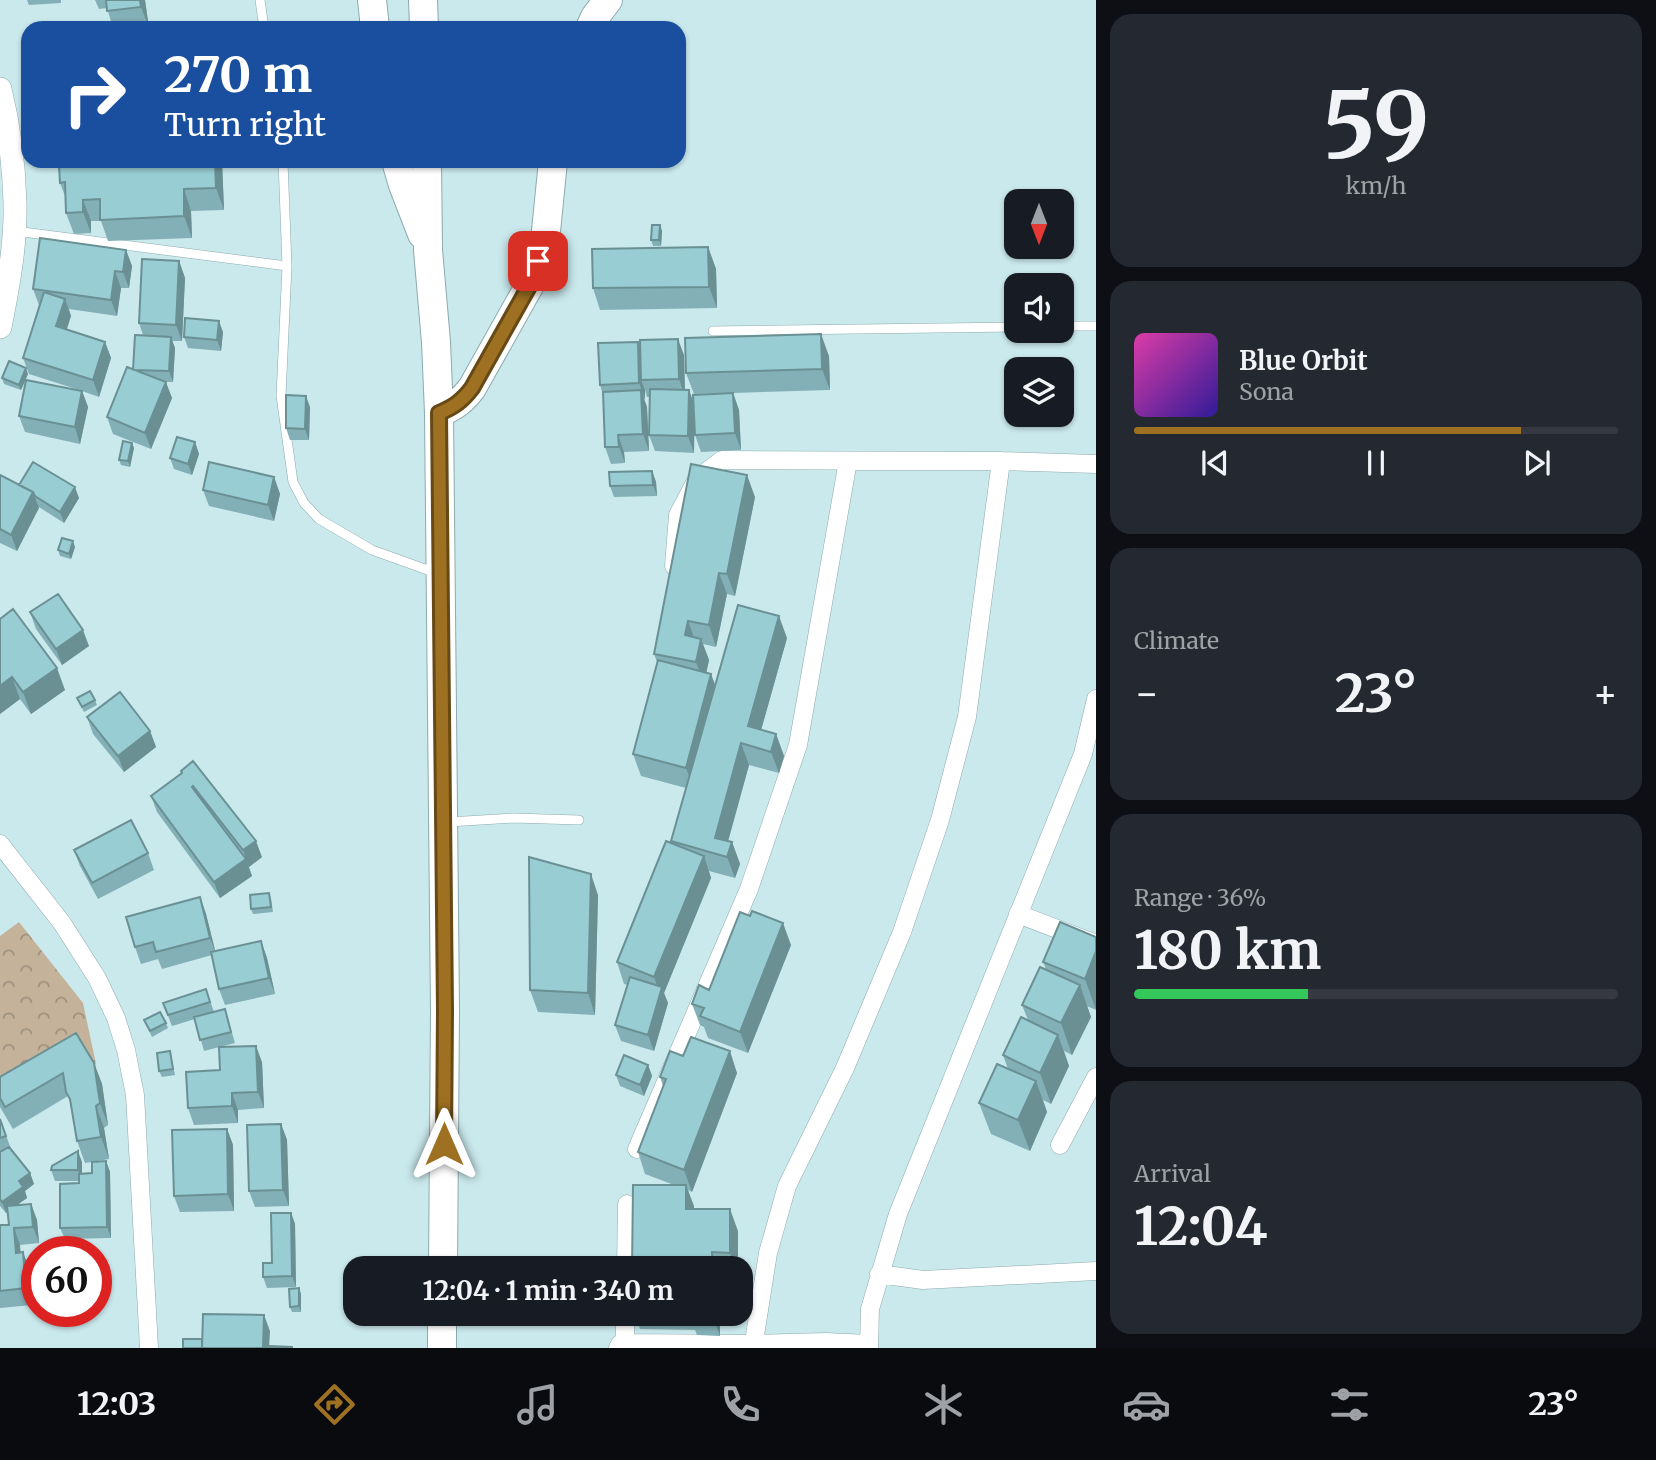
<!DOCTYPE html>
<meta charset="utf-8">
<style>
body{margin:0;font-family:Merriweather,serif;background:#242831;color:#f1f3f6;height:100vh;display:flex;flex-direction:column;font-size:26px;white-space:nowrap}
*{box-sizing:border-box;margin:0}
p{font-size:23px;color:#9ea1a6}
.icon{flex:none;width:38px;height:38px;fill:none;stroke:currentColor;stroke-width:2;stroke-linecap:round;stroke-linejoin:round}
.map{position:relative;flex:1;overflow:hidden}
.panel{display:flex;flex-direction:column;gap:14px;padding:14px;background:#0d0f14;width:560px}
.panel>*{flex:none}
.guide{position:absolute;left:21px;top:21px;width:665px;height:147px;border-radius:21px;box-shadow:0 2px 5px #0004;background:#1a4fa0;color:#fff;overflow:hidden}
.needle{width:46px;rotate:180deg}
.fabs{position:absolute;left:1004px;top:189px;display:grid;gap:14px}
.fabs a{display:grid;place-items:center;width:70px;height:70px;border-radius:14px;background:#171b24;box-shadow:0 2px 5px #0004;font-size:35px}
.speed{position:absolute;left:21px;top:1236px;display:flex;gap:14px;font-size:35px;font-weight:700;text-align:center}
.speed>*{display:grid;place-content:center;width:91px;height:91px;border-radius:50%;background:#171b24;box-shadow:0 2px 5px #0004;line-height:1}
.speed .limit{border:10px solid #d22;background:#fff;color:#111}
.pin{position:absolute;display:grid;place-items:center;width:60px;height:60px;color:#fff;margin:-30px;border-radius:14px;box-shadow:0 4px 10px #0006}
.me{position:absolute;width:77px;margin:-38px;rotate:0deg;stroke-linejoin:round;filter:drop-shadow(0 0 5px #0008)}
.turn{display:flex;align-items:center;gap:24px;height:147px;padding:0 28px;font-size:32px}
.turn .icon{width:91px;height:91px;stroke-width:2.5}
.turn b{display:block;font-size:49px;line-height:60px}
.big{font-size:52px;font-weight:700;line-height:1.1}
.panel .tile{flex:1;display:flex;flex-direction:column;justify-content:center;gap:10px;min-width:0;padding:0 24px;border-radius:21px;background:#242831}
.panel .dial{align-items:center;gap:0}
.dial b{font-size:91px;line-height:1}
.song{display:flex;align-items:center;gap:21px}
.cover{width:84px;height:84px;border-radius:10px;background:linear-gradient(135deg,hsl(320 70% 55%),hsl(250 70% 35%))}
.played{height:7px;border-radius:4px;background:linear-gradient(90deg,#9e7021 80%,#363941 80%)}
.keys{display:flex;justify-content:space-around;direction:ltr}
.heat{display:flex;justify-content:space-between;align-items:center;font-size:38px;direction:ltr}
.charge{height:10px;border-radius:5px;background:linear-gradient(90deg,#34c759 36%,#363941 0)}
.trip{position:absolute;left:343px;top:1256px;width:410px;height:70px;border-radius:21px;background:#171b24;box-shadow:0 2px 5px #0004;font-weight:700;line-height:70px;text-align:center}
.tabs{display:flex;height:112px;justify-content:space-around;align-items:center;background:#090b0e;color:#9ea1a6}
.tabs .icon{width:49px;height:49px}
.tabs .current{color:#9e7021}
.tabs b{font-size:32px;color:#f1f3f6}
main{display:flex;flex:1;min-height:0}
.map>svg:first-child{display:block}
.park{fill:url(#park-crowns)}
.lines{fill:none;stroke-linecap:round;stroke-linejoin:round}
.service-casing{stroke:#8daaae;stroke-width:10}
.minor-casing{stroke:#8daaae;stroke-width:19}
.tertiary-casing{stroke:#8daaae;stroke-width:24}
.primary-casing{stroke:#8daaae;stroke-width:30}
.service{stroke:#fff;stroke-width:9}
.minor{stroke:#fff;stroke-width:18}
.tertiary{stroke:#fff;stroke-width:23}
.primary{stroke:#fff;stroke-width:28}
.wall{fill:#83b0b6}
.shaded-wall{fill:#6a9094}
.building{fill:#98cdd4;stroke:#6a9094;stroke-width:2}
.route-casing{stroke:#674915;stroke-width:18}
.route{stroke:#9e7021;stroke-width:12}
</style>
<main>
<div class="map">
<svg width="1096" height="1348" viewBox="0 0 1096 1348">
<defs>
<pattern id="park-crowns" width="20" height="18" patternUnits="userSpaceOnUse" patternTransform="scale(1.75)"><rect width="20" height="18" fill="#c4b29a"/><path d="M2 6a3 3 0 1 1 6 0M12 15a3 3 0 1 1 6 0" fill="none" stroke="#9e917e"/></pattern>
</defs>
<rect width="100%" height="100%" fill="#cae9ed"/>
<path class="park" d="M19,922l64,81 13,61 -84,56 -12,-17v-167z"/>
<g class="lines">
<defs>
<path id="service" d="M260,0l4,28
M283,161l4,105
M15,231l272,35 -6,130 12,86 11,21 15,16 53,31 64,23
M1062,326h34
M713,331l304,-4
M448,822l66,-4 65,2"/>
<path id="minor" d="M674,566l4,-51 19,-36 25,-19 279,1 95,3
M0,844l62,79 35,55 19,40 10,32 9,45 14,253
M1018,914l78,30
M1060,1145l36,-68
M637,1149l112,-260 49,-144 50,-284
M626,1269l1,-65
M879,1274l44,6 173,-9
M625,1343v-29
M618,1348l2,-4 5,-1 128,1 73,-2 42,2
M753,1348l15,-95 19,-67 58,-118 57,-136 38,-112 27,-103 34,-256
M869,1348l1,-39 28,-95 185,-460 13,-55"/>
<path id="tertiary" d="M0,89c9,37 14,76 15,114 1,41 -7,84 -15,124"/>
<path id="primary" d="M372,0l3,28
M423,0l1,28
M590,28l5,-11 13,-17
M396,161l7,24 19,49
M427,161l1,89 8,92 3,71 6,597 -2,259
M439,413c15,-6 23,-12 33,-25l60,-107 13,-40 8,-80
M442,1348v-34"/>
</defs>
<use href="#service" class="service-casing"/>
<use href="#minor" class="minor-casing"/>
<use href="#tertiary" class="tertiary-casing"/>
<use href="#primary" class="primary-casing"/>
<use href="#service" class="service"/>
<use href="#minor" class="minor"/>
<use href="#tertiary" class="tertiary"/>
<use href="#primary" class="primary"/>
</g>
<path class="wall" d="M27,0h34v3l-32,2z
M95,0h50l4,28h-36l-6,-20 -8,1z
M66,161h156l2,49 -33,1 1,27 -84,3 -7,-20h-10v12l-17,1 -8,-21 -1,-17 -5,-13 7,-18z
M660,225l2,6 -1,15h-8l-2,-6z
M708,247l8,22 1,39 -117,2 -7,-22z
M126,250l6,16 -3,22h-8l-4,28 -48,-7 2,7 -4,13 38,13 6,16 -12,39 -17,-6 6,16 -8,37 -55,-12 -6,-16 60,-26 -50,-16 -6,-16 16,-53 -6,-16z
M179,261l6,17 -3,63h-10l3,7 -2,34h-8l7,16 -21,51 -38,-15 -6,-17 26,-48 10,-34 -4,-12z
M223,332l-2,19 -33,-3 -4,-11z
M640,349l44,6 1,35h4l4,12 33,-9 -32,1 -8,-21 143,-17 1,34 -97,3 6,17 2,40 -40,2 -6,-17 -1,-12v30l-39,-2 -6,-16 1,-38h-3l-2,-7 -1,10 3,7 2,44 -25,1 1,11 -14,1 -6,-17 -2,-52 -3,-10z
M28,374l-7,16 -17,-6 -2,-6z
M310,407l-1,33h-19l-4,-12z
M195,442l4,12 -7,21 -18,-6 -4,-11z
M134,448l-4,19 -9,-2 -2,-5z
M652,471l4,11 1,14 -43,1 -4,-11z
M0,475l19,10 60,13 -15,25 -25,-16 -22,44 -17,-8z
M274,477l6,17 -6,27 -65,-15 -6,-16z
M755,497l-20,99 -8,-2 -11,53 -13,-3 6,16 -3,13 5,1 4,11 72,-47 -26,92 15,4 8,22 -5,17 -30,-8 -21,76 4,1 8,22 -5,14 -26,-7 2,7 -47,115 4,10 -14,48 -33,-10 -6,-16 13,-40 -4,-1 -7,-22 55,-119 -1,-2 15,-53 -45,-12 -8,-22 24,-92 -3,-8z
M75,547l-4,12 -11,-3 -2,-6z
M30,612l59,34 -27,19 -26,-36z
M0,619l65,71 -34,24 -11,-15 -20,15z
M77,698l18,2 2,5 -13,7z
M87,717l63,14 6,16 -32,25 -31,-38z
M181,771l81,86 -13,10 -1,-2 4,11 -32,22 -63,-86 -6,-16 31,-23z
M74,850l74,3 6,17 -56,29 -18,-33z
M269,893l2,5 2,14 -20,2 -2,-5z
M598,895l-3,120 -57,-3 -8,-22z
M200,897l6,17 9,37 46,-10 6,17 8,36 -50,11 -6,-16 -7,-34 -50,14 -4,-10 -17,5 -6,-17z
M1096,937v73l-9,-4 4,11 -19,38 -8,-4 5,15 -18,38 -8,-4 4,12 -17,39 -39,-17 -12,-31 29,-34 -5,-14 25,-35 -6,-15 24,-36 -3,-7z
M791,945l-43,108 -40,-15 -4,-11 -4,-2 -8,-21 17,-14z
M206,989l8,23 11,-3 10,34 -31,8 -9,-32 -23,7 -9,-23z
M144,1020l22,3 2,5 -16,9z
M170,1051l5,24 -13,2 -3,-6z
M262,1062l2,46 -26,2v13l-44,2 -6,-17 32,-38z
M94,1063l8,21 6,41 -4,3 5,31 -24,4 -8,-22 -5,-33 -4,-12 -55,33 -13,-22v-30z
M648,1065l4,11 -8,20 -24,-10 -4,-11z
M737,1073l-45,119 -4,-2 6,19 44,22v38h-106l42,-84 -29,-11 -7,-22 25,-66 -3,-9z
M0,1119l11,30 19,24 4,11 -9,7 2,7 -10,7 14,-1 6,16 2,23 -19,2v7h3l6,17 3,36 -32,3v-83h9l-1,-14 -2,2 -6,-7z
M281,1124l6,16 2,66 -34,1 -6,-16z
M227,1129l6,16 1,66 -54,1 -6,-16z
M106,1161l4,11 1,66 -46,1 -5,-11 19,-47h-24l-4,-11 31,-8v11h10z
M291,1213l4,11 1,63 -29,1 -4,-11 9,-14z
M299,1288l2,6v18h-9l-2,-5z
M634,1314h86v22l-23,-1 -2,-5 -55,-1z"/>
<path class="shaded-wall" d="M140,0h5l4,28 -8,-21z
M215,161h7l2,49 -8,-22z
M184,189l7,22 1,27 -8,-22z
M83,200l8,21v12l-8,-21z
M660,225l2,6 -1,15 -2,-6z
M708,247l8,22 1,39 -8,-21z
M126,250l6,16 -3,22 -6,-16z
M179,261l6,17 -3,63 -6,-16z
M115,271l6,17 -4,28 -6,-16z
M65,299l6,17 -9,27 -6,-17z
M219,321l4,11 -2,19 -4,-11z
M821,334l8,22 1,34 -8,-21z
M171,337l4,11 -2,34 -4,-11z
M678,339l6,16 1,41 -6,-17z
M105,342l6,16 -12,39 -6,-17z
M638,342l6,16 -3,22 4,10v10l-6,-17z
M26,368l2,6 -7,16 -2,-5z
M166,382l6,16 -21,51 -6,-16z
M641,390l6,17 2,44 -6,-17z
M689,390l6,16 -1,47 -6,-17z
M82,391l6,16 -8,37 -5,-17z
M733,393l6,17 2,40 -6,-17z
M306,396l4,11 -1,33 -4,-11z
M618,435l6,17 1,11 -6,-16z
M195,442l4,12 -7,21 -4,-11z
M132,443l2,5 -4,19 -2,-6z
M652,471l4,11 1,14 -4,-11z
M747,475l8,22 -20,99 -8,-22z
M274,477l6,17 -6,27 -6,-16z
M75,487l4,11 -15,25 -4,-11z
M33,492l6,16 -22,43 -6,-16z
M73,541l2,6 -4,12 -2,-5z
M719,573l8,21 -11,53 -7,-22z
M779,616l8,22 -31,110 -8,-22z
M688,621l8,22 -11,-8z
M83,630l6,16 -27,19 -6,-16z
M701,639l8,21 -5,24 -8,-22z
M57,668l8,22 -34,24 -8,-22z
M711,674l8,22 -25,94 -8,-22z
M12,677l8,22 -20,15v-28z
M150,731l6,16 -32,25 -6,-16z
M776,734l8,22 -5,17 -8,-21z
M741,743l8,22 -25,91 -9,-18z
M256,841l6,16 -13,10 -6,-17z
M732,842l8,22 -5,14 -8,-21z
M704,856l7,22 -47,115 4,10 -14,48 -6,-16 12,-41 -6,-17z
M246,859l6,17 -32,22 -6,-16z
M591,874l7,21 -3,120 -7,-22z
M200,897l6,17 10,40 -6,-16z
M783,923l8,22 -43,108 -8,-21z
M261,941l6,17 8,36 -6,-16z
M1096,951v59l-11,-31z
M1080,985l11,32 -19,38 -11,-32z
M1058,1035l11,31 -18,38 -11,-31z
M256,1046l6,16 2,46 -6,-16z
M730,1051l7,22 -45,119 -8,-22z
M94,1063l8,21 6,41 -8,-22z
M648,1065l4,11 -8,20 -4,-11z
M1036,1081l11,31 -17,39 -12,-31z
M232,1093l6,17v13l-6,-17z
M96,1106l8,22 5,31 -8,-22z
M281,1124l6,16 2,66 -6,-16z
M227,1129l6,16 1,66 -6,-17z
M78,1151l4,11v19l-4,-11z
M106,1161l4,11 1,66 -4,-11z
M30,1173l4,11 -9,7 2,7 -21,15 -4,-11 17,-21z
M686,1185l8,21v24l-8,-21z
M31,1204l6,16 2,23 -6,-16z
M730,1209l8,22v38h-2l-6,-16z
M291,1213l4,11 1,63 -4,-11z
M14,1228l6,17 2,24 -6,-16z
M23,1252l6,17 3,36 -6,-17z
M712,1252l6,17h-6z
M299,1288l2,6v18l-2,-6z
M712,1314h8v22z
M264,1315l6,16 -1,17h-6z"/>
<path class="building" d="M106,0h34l1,7 -34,4z
M72,161h143l1,27 -32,1v27l-84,4v-21l-17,1v12l-17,1 -1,-31 -5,1 -1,-18h14z
M652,225h8l-1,15h-8z
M40,238l86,12 -3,22 -8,-1 -4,29 -78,-11z
M708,247l1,40 -116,1 -1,-39z
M142,259l37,2 -3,64 -37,-2z
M44,292l21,7 -9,27 49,16 -12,38 -70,-22z
M185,318l34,3 -2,19 -33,-3z
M821,334l1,35 -136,4 -1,-35z
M135,335l36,2 -2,34 -36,-1z
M678,339l1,40 -38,1 -1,-40z
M638,342l1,41 -39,2 -2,-42z
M9,361l17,7 -7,17 -17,-7z
M127,367l39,15 -21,51 -38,-16z
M26,380l56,11 -7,36 -56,-11z
M650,389l39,1 -1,46 -39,-1z
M641,390l2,44 -25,1 1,12h-14l-2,-55z
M733,393l2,40 -40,2 -2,-40z
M286,395l20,1 -1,33 -19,-1z
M177,437l18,5 -7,22 -18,-6z
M123,441l9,2 -4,18 -9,-1z
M33,462l42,25 -15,25 -25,-16 -2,-4 -14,-7z
M209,462l65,15 -6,28 -65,-15z
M691,464l56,11 -20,99 -8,-1 -10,52 -21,-4 -3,14 16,4 -5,23 -42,-8z
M652,471l1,14 -43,1 -1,-14z
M0,475l33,17 -22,43 -11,-6z
M62,538l11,3 -4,13 -11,-4z
M58,594l25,36 -27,19 -26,-37z
M738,605l41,11 -31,110 28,8 -5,18 -30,-9 -26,95 17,4 -5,15 -56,-16z
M13,609l44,59 -34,24 -11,-15 -12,9v-67z
M658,660l53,14 -25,94 -53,-14z
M90,691l5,9 -13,7 -5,-9z
M120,692l30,39 -32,25 -31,-39z
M193,761l63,80 -13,9 -50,-64 -1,1 54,72 -32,23 -63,-86 31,-23 -1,-2z
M131,820l17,33 -56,30 -18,-33z
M666,841l38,15 -50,121 -37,-15z
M529,857l62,17 -3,119 -58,-3z
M269,893l2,14 -20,2 -1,-14z
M200,897l10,41 -54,14 -3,-10 -18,5 -9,-30z
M752,911l31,12 -43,109 -40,-16 4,-8 -12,-4 7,-19 10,5 31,-78 10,4z
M1060,922l36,15v14l-11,28 -42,-17z
M261,941l8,37 -50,11 -8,-37z
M1040,967l40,18 -19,38 -39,-18z
M630,977l32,10 -14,48 -33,-10z
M206,989l4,13 -42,13 -5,-12z
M225,1009l6,23 -31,8 -6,-23z
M160,1012l6,11 -16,8 -6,-11z
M1021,1017l37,18 -18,38 -37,-18z
M76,1033l18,30 6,40 -4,3 5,31 -24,4 -7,-42 -4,-7 -3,-19 -58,34 -5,-9v-21z
M691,1037l39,14 -46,119 -46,-18 28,-73 -6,-2 10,-26 13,5z
M256,1046l2,46 -26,1v13l-44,2 -2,-36 34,-2 -1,-23z
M170,1051l3,18 -14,2 -2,-18z
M624,1055l24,10 -8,20 -24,-10z
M997,1064l39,17 -18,39 -39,-17z
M0,1119l6,17 -6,2z
M281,1124l2,66 -34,1 -2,-66z
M227,1129l1,65 -54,2 -2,-66z
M9,1147l21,26 -11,8 4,6 -21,15 -2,-3v-47z
M78,1151v19h-27l1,-4z
M106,1161l1,66 -47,1v-44l19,-1v-9l13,-1v-11z
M633,1185h53v24h44v44l-18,-1v17h-80z
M31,1204l2,23 -19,1 2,25 7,-1 3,36 -26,3v-66h9l-2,-19z
M271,1213h20l1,63 -29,1v-14h9z
M299,1288v18l-9,1 -1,-18z
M203,1314l61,1 -1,33h-61z
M183,1339h19v9h-19z
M268,1346l24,1v1h-24z"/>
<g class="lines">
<defs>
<path id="route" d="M444,1144l1,-134 -6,-597c15,-6 23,-12 33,-25l60,-107 6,-20"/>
</defs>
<use href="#route" class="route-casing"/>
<use href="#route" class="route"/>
</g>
</svg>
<div class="fabs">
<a><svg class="needle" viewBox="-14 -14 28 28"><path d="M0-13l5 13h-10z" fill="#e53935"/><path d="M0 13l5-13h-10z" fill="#9ea1a6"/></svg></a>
<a><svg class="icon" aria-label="sound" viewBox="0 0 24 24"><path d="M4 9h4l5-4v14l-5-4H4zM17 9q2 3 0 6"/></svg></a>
<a><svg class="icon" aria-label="layers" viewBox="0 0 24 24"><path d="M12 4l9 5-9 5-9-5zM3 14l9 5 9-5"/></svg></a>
</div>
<div class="speed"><div class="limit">60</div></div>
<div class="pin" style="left:538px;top:261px;background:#d93025"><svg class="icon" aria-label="arrive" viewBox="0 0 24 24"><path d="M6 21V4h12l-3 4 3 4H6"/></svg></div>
<svg class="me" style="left:444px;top:1144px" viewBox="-20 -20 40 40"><path d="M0-17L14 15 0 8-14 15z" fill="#9e7021" stroke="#fff" stroke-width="4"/></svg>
<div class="trip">12:04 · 1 min · 340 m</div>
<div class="guide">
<div class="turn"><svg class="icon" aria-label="right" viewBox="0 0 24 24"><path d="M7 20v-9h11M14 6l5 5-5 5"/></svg><div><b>270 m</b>Turn right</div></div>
</div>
</div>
<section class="panel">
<div class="tile dial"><b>59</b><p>km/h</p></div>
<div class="tile">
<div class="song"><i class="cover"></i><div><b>Blue Orbit</b><p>Sona</p></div></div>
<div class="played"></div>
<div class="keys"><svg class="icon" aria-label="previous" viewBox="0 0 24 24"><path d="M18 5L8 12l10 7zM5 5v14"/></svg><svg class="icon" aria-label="pause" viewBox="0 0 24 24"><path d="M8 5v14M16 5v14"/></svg><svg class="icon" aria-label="next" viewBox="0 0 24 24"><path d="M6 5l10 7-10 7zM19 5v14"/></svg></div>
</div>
<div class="tile"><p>Climate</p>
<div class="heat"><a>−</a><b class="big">23°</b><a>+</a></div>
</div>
<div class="tile"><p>Range · 36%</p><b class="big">180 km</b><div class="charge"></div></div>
<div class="tile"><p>Arrival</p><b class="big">12:04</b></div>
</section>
</main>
<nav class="tabs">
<b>12:03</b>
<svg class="icon current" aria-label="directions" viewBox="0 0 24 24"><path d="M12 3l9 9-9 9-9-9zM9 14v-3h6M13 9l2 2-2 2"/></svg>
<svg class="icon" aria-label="music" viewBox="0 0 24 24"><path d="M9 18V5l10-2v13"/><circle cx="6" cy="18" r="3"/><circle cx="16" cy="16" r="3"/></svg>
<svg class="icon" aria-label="phone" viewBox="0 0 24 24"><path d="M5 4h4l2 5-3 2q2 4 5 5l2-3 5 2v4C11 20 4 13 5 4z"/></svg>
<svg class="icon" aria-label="climate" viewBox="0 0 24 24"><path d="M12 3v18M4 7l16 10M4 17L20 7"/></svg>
<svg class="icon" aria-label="car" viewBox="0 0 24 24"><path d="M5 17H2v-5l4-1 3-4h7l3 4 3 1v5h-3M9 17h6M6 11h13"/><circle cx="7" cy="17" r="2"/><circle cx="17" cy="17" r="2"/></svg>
<svg class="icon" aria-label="filters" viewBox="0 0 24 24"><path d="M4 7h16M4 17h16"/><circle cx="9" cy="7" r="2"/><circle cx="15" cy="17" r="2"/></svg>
<b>23°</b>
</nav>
